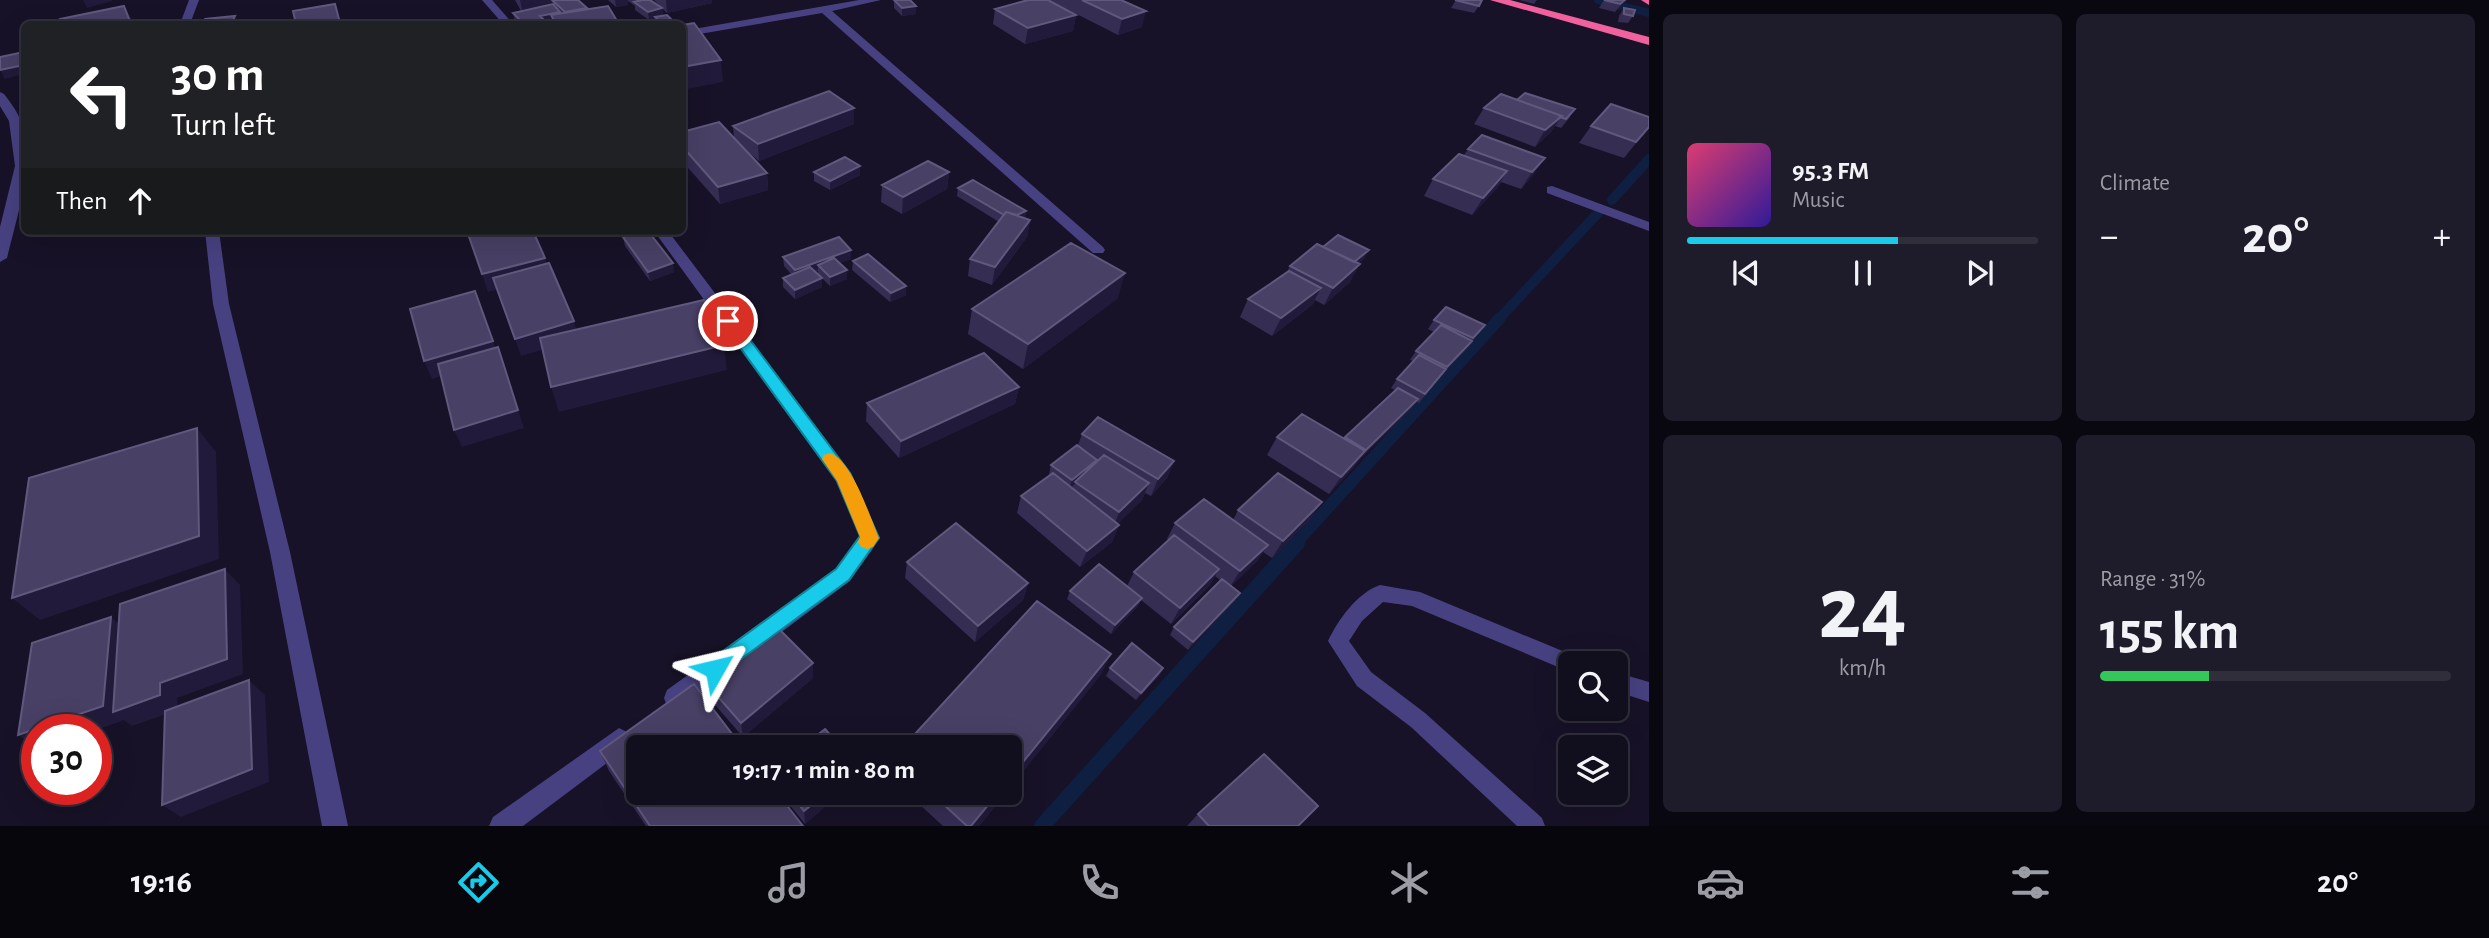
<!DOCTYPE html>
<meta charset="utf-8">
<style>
body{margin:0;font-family:"Alegreya Sans",sans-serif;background:#1e1c2a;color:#f1f3f6;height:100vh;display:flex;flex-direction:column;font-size:26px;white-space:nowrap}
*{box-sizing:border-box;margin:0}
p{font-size:23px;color:#9c9ca4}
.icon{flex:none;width:38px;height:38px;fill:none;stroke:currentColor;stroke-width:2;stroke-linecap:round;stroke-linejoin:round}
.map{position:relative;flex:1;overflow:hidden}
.panel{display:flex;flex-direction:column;gap:14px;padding:14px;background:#090810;width:840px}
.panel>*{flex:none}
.guide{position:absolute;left:21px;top:21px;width:665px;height:214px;border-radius:10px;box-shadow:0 7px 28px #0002,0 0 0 2px #302e3b;background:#202124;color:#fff;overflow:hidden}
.fabs{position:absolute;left:1558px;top:651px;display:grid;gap:14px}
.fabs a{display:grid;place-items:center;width:70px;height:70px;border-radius:10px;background:#110e1d;box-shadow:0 7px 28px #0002,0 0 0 2px #302e3b;font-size:35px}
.speed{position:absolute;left:21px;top:714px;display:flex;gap:14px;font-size:35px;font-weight:700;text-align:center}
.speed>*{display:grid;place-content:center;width:91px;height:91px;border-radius:50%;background:#110e1d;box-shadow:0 7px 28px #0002,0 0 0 2px #302e3b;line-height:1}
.speed .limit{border:10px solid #d22;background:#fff;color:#111}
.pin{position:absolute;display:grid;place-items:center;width:60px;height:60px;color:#fff;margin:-30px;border:4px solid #fff;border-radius:50%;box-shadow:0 2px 7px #0007}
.me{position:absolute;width:77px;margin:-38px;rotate:53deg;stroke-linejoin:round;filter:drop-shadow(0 0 5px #0008)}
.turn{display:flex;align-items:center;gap:24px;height:147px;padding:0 35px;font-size:32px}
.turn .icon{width:91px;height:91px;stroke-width:2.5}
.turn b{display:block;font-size:49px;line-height:60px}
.then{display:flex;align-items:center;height:66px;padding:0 35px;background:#0003;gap:14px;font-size:26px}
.big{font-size:52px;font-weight:700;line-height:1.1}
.panel .card{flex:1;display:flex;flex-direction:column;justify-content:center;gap:10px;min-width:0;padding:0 24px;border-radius:10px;background:#1e1c2a}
.panel .dial{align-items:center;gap:0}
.dial b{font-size:91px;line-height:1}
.song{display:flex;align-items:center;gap:21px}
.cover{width:84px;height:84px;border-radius:10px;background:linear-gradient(135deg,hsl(340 70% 55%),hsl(250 70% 35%))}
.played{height:7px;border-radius:4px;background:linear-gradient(90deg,#18cbea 60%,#302e3b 60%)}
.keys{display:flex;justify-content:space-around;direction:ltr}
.heat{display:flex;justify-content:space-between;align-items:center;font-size:38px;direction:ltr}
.charge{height:10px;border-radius:5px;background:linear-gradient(90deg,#34c759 31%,#302e3b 0)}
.panel .tiles{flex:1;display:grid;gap:14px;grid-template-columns:repeat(2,1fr)}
.trip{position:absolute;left:626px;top:735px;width:396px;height:70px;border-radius:10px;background:#110e1d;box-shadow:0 7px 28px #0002,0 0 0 2px #302e3b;font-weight:700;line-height:70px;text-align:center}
.menu{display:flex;height:112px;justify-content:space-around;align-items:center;background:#07060c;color:#9c9ca4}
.menu .icon{width:49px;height:49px}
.menu .on{color:#18cbea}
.menu b{font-size:32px;color:#f1f3f6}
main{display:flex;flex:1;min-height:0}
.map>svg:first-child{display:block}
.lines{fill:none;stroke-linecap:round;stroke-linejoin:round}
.stream-far3{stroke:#0f1f42;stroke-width:8}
.stream-far2{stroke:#0f1f42;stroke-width:10}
.stream-far1{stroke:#0f1f42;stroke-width:12}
.stream{stroke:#0f1f42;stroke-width:16}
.lane{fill:#474181;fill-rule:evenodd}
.street{fill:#474181;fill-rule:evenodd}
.highway{fill:#f1619e;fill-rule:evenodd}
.wall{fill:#362d53}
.shaded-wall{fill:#221a3a}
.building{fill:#484065;stroke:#60587d;stroke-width:2}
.route{fill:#18cbea;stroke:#108498;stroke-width:2}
.slow{fill:#f59e0b}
</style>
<main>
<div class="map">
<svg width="1649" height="826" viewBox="0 0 1649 826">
<rect width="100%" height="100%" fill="#171227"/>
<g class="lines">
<path class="stream-far3" d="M1598,0l51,13"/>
<path class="stream-far2" d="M1612,200l37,-41
M1498,320l100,-107"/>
<path class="stream-far1" d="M1295,544l205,-226"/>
<path class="stream" d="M1042,826l255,-283"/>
<path class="lane" d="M1380,585l40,7 157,65 3,6h-10v9l-158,-66 -29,-4 -21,19 -13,20 22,31 54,41 117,105 3,8h-28l-106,-99 -54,-41 -29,-45c10,-21 29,-48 52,-56z
M1615,672l34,10v20l-34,-11z"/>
<path class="street" d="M189,0h10l-9,24h-10z
M482,0h10l21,24h-10z
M859,0h22l-49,11 271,236 2,3 -2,3h-10l-271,-240 -140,24v-6z
M0,92l4,2c6,8 14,18 17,28 14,43 -4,94 -14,136l-7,4v-35l15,-61 -6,-45 -9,-15z
M1552,186l97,36v9l-102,-38v-6z
M205,231h14l10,73 61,248 58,274h-26l-52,-274 -57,-248z
M654,231h14l183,242 29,65 -30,43 -167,125 -8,3 -8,-3 -3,-8 3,-8 169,-121 24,-32 -24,-56z
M619,728l8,4 4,8 -4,8 -104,78h-34l4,-9z"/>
<path class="highway" d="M1490,0h20l139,37v8z
M1641,0h8v5z"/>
</g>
<path class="wall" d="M515,0h37l1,5 -1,-5 35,9 32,15h-65l-1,-2 -7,1 2,1h-29l-4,-3 -2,-8 8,-2z
M608,0h42l12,8 1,8 11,8h-18v-6l-7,2 -14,-10v-4l-8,-6 1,5 -12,2z
M654,0h58v3l-45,10z
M894,0l22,6v8l-14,2 -8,-8z
M1049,0h72l21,27 -24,8z
M1456,0h27l-9,13 -23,-5z
M1519,0h18l-3,4z
M1604,0h21l-10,12 -16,-4z
M1624,8l9,8 -5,7 -10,-1 1,-6z
M995,9l81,6 -3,16 -48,13 -32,-20z
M1484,108l86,9 -9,11 -6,-2 -4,6 -16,15 -61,-23z
M1649,117v10l-25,31 -45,-15 12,-17z
M854,124l-95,37 -10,-8 18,20 1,17 -48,14 -38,-43v-29l52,6 -1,-12z
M1482,135l52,39 -13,15 -20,-7 -4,6 -25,27 -48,-19 9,-17 31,-24 4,-6z
M814,172l46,3 -30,15 -16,-9z
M949,172l-2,17 -45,25 -21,-12 1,-17z
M958,188l68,23 -1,7 5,2 -3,17 -35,48 -24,-9 2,-17 29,-37 -42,-26z
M623,237l51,35 -24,9 -25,-35z
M1323,247l41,12 -6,4 -8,19 -26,23 -9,-5 -3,5 -40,31 -32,-19 8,-18 39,-27 3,-6z
M851,250v9l-12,4 8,7v9l-17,7 -12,-12v-3l-3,1 7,15 -27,12 -12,-12v-9l8,-4 -7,-8 -1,-9z
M853,261l53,34 -16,7 -38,-32z
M1118,298l-95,71 -55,-35 4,-25z
M1434,320l44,14 -12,16 -24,24 -23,29 -3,-2 -4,7 -51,50 -8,10 -24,26 -62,-39 10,-18 67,2 51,-49 -4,-2 6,-9 16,-18 -3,-1 6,-9 18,-19 -6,-3z
M1019,387l-4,17 -116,54 -33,-37 1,-18z
M1082,434l92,27 -7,17 -16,18 -6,-3 -3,7 -25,24 2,1 -7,17 -32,25 -63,-54 4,-17 29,-21 -1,-1 2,-9 27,-20z
M1322,502l-12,17 -38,39 -9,-6 -6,9 -26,25 9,7 -5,8 -47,49 -18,-15 4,-8 46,-47 -5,-4 -5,9 -39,39 -30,-24 -3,6 -27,28 -44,-35 3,-8 57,-5 7,-14 35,-31 -2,-2 8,-16 58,-3 5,-10z
M907,562l121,21 -5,17 -48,42 -70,-64z
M1110,668h53l-4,8 -23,24 -30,-24z
M813,678l-70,59 -34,-39 -3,-15z
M600,751l203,75h-157l-37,-55z
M780,793h61l-36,31z
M907,793h99l-27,33h-36z
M1198,814l100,12h-111z"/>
<path class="shaded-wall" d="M83,0h29v1l-25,7z
M520,0h32l2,9 -31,5z
M615,0h12l1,5 -12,2z
M666,0h46v3l-45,10z
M124,6l9,15 1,3h-3z
M916,6v8l-14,2v-8z
M662,8l1,8 -14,4 -1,-8z
M1146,11l-4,16 -24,8 4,-16z
M560,12l2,8 -11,-5 2,7 -11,2 -2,-8z
M1076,15l-3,16 -48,13 3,-16z
M235,16l4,8h-8z
M721,60l2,22 -41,8v-23z
M24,65v9l-19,5 -5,-9z
M854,108v16l-95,37 -1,-17z
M1562,116l-11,16 -16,15 10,-17z
M1545,158l-11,16 -13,15 11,-17z
M860,166v9l-30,15v-9z
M1507,171l-10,17 -25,27 11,-17z
M949,172l-2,17 -45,25 1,-17z
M767,173l1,17 -48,14 -2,-17z
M1026,211l-2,9 -13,-1z
M1030,220l-3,17 -35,48 3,-18z
M851,250v9l-29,10 -4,-4v5l-23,9v-9z
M1369,250l-5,9 -19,15 5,-9z
M545,258l5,17 -62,17 -6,-18z
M673,263l1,9 -24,9 -2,-9z
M1360,264l-10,18 -26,23 9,-17z
M847,270v9l-17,7v-9z
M1125,273l-7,25 -95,71 5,-25z
M822,278v9l-27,12v-9z
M906,286v9l-16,7 1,-9z
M1321,288l-9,17 -40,31 9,-18z
M574,321l5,18 -58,17 -6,-17z
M1485,325l-19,25 -24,24 -23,29 28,-36 21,-21z
M493,341l6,17 -67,21 -8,-18z
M724,345l3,25 -168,42 -8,-25z
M498,347l26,81 -62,19 -8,-17z
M1019,387l-4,17 -116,54 2,-17z
M1418,399l-6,9 -51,50 -8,10 -24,26 12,-17 25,-27z
M197,428l19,24 3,107 -179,61 -28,-22z
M1097,460l-3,9 -19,13v2l-6,5 3,-9z
M1174,461l-7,17 -16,18 7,-17z
M1149,483l-7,17 -29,29 6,-17z
M1322,502l-12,17 -38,39 11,-17z
M1119,525l-7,17 -32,25 7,-16z
M1268,545l-11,16 -27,26 10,-16z
M225,569l15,16 3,89 -66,24 1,12 -46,16 -10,-7v2l-26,9h-59v18l-19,-13 93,-118 18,16 31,50z
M1219,569l-9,16 -39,39 9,-16z
M1028,583l-5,17 -48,42 3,-16z
M1240,593l-5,8 -47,49 5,-8z
M1142,598l-4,8 -27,28 4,-9z
M1111,654l-10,21 -91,113v-10z
M813,663v15l-70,59 -2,-14z
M1163,668l-4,8 -23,24 5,-7z
M249,680l16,15 4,87 -88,35 -19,-12z
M826,793h15l-36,31 -1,-13z
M998,793h8l-27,33h-8z"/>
<path class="building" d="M552,0h26l9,8 -22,4z
M642,0h8l12,8 -14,4 -14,-10z
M894,0h16l6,6 -14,2z
M1028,0h20l28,15 -48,13 -33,-19z
M1082,0h39l25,11 -24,8z
M1455,0h27l-3,6z
M1604,0h21l-5,4z
M335,4l5,19 -9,1h-35l-3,-13z
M553,4l7,8 -20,4 8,8h-24l-11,-11z
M124,6l7,18h-69l-2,-5z
M608,6l11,18h-63l-5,-9z
M1624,8l11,2 -2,6 -9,-2z
M667,15l7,7 -12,2 -7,-7z
M235,16l-4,8h-29l3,-5z
M640,20l2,4h-19v-1z
M694,23l27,37 -39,7v-42z
M24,52v13l-24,5v-13z
M829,91l25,17 -96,36 -25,-18z
M1525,93l50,16 -9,10 -6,-2 2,-1 -45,-16z
M1501,94l61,22 -17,14 -61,-22z
M1611,104l38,13v10l-13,15 -45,-16z
M719,122l48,51 -49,14 -36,-41v-14z
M1482,135l63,23 -13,14 -64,-23z
M1459,154l48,17 -24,27 -50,-19z
M845,157l15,9 -30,15 -16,-9z
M928,161l21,11 -46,25 -21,-12z
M973,180l53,31 -9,4 -11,-3 -2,3 -46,-27z
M1006,212l24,8 -35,47 -25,-8z
M467,231h66l12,27 -63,16z
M642,231h6l25,32 -25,9 -25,-35z
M1338,235l31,15 -15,12 -31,-15z
M839,237l12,13 -56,20 -12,-13z
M1071,243l54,30 -97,71 -56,-35z
M1317,244l43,20 -27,24 -43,-22z
M868,254l38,32 -15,7 -38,-32z
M834,258l13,12 -17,7 -12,-12z
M549,263l25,58 -59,18 -22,-61z
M810,267l12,11 -27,12 -12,-12z
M1289,271l32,17 -40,30 -33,-19z
M475,291l18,50 -69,20 -14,-52z
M704,300l20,45 -173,42 -11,-49z
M1446,307l39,18 -12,13 -39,-18z
M1441,325l31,16 -25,26 -31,-16z
M498,347l20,63 -64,20 -16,-66z
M984,353l35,34 -118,54 -34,-38z
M1419,355l27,14 -21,25 -28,-15z
M1398,388l20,11 -52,51 -21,-13z
M1302,414l63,37 -24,26 -64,-40z
M1098,417l76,44 -16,18 -76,-45z
M197,428l2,108 -187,62 17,-120z
M1077,445l20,15 -25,20 -21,-15z
M1104,455l45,28 -30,29 -44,-30z
M1053,473l66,52 -32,26 -66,-55z
M1278,473l44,29 -39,39 -45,-31z
M1204,499l64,46 -28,26 -65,-48z
M956,523l72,60 -50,43 -71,-64z
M1174,535l45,34 -39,39 -46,-36z
M1099,564l43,34 -27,27 -45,-34z
M225,569l2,90 -67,24v12l-47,17 7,-108z
M1222,579l18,14 -47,49 -19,-15z
M1037,601l74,53 -101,124v-31h-107z
M111,617l-8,89 -85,29 14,-92z
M777,627l36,36 -72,60 -35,-40z
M1132,643l31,25 -22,25 -31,-25z
M249,680l3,89 -90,36 3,-94z
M694,684l48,63h-103v46h138l26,33h-153l-50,-75z
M825,729l16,18h-39z
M1264,754l54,52 -20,20h-89l-11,-12z
M790,793h36l-22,18z
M931,793h67l-27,33h-4z"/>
<path class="route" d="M728,316l5,1 117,156 29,65 -30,42 -134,98 -7,-2 -3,-7 3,-7 128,-93 24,-33 -23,-55 -114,-157 -3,-3z"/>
<path class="slow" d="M830,453c22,7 40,64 49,85l-6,9 -6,2 -6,-2 -3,-5 2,-5 -23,-56 -15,-22 2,-4z"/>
</svg>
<div class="fabs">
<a><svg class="icon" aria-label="search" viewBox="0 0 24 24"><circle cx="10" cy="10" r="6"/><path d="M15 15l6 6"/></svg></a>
<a><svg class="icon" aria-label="layers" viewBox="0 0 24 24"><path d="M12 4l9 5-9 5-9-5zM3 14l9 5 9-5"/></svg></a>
</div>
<div class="speed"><div class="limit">30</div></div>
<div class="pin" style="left:728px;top:321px;background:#d93025"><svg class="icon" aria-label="arrive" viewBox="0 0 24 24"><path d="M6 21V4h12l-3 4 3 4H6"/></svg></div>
<svg class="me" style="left:715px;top:669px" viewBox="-20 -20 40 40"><path d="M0-17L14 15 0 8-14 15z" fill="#18cbea" stroke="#fff" stroke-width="4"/></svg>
<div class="trip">19:17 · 1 min · 80 m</div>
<div class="guide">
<div class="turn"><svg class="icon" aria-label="left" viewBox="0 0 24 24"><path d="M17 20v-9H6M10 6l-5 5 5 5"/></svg><div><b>30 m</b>Turn left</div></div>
<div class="then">Then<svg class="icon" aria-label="ahead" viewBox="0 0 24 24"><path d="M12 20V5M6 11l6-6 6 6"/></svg></div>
</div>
</div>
<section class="panel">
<div class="tiles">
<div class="card">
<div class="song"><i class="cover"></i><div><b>95.3 FM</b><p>Music</p></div></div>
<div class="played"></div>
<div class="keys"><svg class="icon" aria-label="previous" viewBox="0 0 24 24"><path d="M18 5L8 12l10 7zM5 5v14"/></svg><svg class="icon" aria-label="pause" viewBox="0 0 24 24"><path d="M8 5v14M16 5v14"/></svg><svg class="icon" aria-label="next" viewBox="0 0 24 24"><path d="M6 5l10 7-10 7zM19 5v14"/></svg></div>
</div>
<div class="card"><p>Climate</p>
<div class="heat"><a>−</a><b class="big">20°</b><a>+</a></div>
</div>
<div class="card dial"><b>24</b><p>km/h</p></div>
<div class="card"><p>Range · 31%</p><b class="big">155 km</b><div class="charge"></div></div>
</div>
</section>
</main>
<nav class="menu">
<b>19:16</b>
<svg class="icon on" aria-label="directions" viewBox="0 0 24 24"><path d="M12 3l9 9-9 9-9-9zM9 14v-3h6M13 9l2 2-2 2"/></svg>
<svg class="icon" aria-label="music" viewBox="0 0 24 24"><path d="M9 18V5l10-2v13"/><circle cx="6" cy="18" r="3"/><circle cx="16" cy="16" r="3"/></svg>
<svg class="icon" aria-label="phone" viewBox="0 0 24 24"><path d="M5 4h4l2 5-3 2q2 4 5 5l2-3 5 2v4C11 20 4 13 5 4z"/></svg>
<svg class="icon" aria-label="climate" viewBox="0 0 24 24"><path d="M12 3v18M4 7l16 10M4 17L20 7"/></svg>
<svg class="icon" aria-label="car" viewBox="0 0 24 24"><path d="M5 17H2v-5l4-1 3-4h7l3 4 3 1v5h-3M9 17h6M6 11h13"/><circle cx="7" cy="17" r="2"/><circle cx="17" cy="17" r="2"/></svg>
<svg class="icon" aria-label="filters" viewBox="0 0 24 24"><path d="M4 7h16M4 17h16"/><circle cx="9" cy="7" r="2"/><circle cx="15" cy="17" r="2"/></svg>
<b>20°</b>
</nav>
